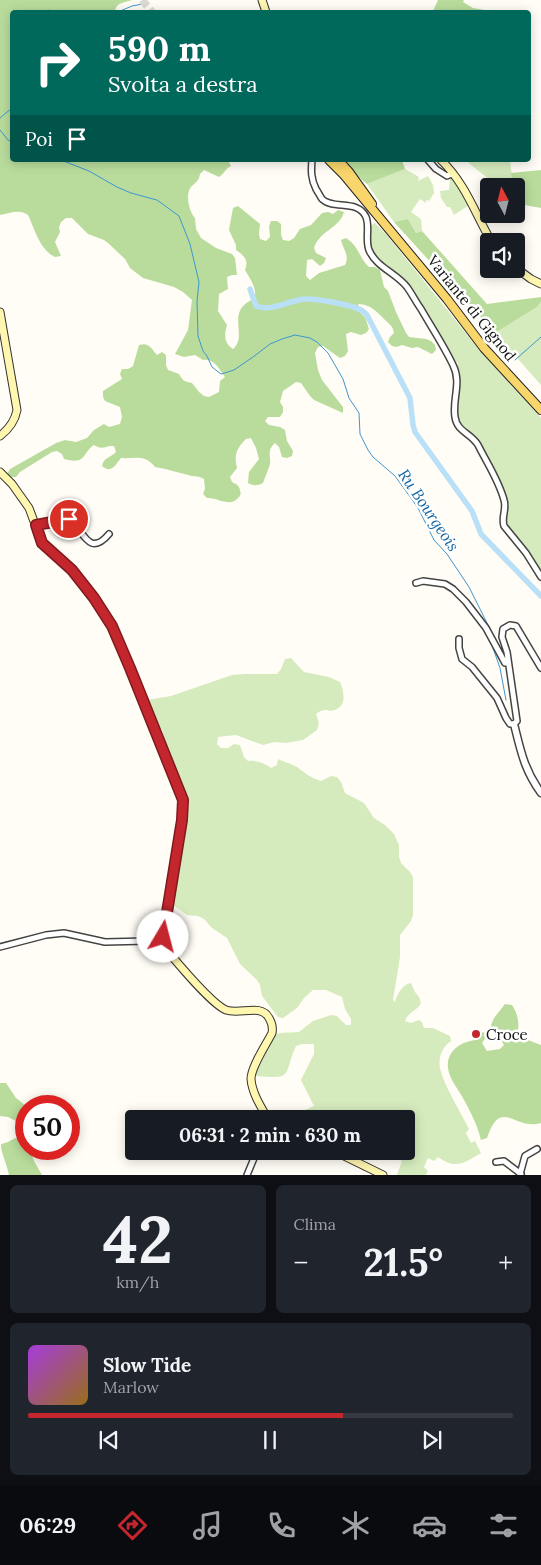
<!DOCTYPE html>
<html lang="it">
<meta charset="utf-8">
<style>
body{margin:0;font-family:Lora,serif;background:#20242c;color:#f1f3f6;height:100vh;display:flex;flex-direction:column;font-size:19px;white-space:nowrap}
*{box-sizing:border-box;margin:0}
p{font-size:16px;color:#9ea1a6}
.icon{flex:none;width:28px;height:28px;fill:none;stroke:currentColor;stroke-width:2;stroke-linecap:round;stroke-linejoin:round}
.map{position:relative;height:1175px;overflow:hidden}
.panel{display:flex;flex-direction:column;gap:10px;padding:10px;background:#0d0f14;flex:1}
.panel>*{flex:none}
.top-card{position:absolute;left:10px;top:10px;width:521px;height:152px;border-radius:5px;box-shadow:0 2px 12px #0003;background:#00695c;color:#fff;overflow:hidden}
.needle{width:32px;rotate:353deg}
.buttons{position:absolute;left:480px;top:178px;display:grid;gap:10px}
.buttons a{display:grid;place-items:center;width:45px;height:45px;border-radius:5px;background:#171b24;box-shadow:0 2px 12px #0003;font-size:25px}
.speed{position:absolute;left:15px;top:1095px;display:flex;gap:10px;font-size:25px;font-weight:700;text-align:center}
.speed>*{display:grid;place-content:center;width:65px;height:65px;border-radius:50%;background:#171b24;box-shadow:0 2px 12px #0003;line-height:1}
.speed .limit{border:8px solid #d22;background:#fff;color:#111}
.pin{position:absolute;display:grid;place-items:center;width:42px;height:42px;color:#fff;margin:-21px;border:2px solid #fff;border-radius:50%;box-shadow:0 1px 5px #0007}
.me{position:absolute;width:55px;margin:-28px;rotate:8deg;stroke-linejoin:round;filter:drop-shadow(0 0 4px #0008)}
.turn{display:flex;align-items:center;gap:18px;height:105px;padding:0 15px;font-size:22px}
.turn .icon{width:65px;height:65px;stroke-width:2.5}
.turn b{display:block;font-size:35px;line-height:42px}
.then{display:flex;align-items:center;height:48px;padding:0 15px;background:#0003;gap:10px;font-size:19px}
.big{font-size:38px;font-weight:700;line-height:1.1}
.panel .card{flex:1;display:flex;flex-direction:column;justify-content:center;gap:8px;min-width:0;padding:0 18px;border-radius:8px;background:#20242c}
.panel .dial{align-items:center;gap:0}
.dial b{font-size:65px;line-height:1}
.song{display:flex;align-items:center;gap:15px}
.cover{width:60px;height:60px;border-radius:8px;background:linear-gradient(135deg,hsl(280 70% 55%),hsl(40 70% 35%))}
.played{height:5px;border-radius:2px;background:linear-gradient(90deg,#c4262e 65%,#363941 65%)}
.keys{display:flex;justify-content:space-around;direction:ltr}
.heat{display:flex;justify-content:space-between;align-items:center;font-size:28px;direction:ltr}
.panel .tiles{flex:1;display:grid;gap:10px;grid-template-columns:1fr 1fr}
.card:last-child{grid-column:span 2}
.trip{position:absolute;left:125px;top:1110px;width:290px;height:50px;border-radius:5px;background:#171b24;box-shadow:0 2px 12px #0003;font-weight:700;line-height:50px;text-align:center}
.menu{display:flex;height:80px;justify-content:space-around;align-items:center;background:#090b0e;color:#9ea1a6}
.menu .icon{width:35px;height:35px}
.menu .selected{color:#c4262e}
.menu b{font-size:22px;color:#f1f3f6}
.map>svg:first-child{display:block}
.green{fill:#d5ebbd}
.forest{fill:#b9dc9c}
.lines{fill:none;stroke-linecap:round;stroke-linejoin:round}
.stream{stroke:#3f96cf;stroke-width:1}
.canal{stroke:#b9e0f7;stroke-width:5.5}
.primary-tunnel{stroke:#dbdad3;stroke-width:8;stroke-dasharray:8 4;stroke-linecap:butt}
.minor-casing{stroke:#444;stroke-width:8}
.tertiary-casing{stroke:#444;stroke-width:9}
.secondary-casing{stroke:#333;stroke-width:9}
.primary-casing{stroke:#222;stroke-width:10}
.minor{stroke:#fff;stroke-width:5}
.tertiary{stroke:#fff;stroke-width:6}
.secondary{stroke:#fff6b0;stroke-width:7}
.primary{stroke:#f9d66b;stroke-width:8}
.route-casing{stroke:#7f191e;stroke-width:12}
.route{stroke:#c4262e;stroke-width:9}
.poi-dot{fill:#c4262e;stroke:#fff;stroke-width:2}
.labels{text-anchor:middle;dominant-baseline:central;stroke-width:5;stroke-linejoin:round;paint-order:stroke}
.street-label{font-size:15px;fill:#111;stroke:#fff}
.poi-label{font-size:15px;fill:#111;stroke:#fff;text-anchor:start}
.water-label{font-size:16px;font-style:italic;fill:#1768a6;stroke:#fff}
</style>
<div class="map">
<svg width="541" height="1175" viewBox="0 0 541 1175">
<rect width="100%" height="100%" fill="#fffdf5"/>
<path class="green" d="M466,160h44l3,26c-4,0 -9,1 -12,0 -4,0 -32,-22 -35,-26z
M405,169l14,8 -1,4 10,-5 5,9 1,8 -5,8 -3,-1v3l-6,-4 -9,13 10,7 1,12 -6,2 -8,-14 -14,3 -27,-38z
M453,177l16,28 -15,10 -4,-8h-3l-6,-9 -1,-7 9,-1 1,-11z
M375,223l11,11 91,113 64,71v154l-36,-50 1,-12 3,-6 -3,-7 -30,-61 -12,-7 -5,-12 -3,-1 3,-36 -2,-13 1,-3 -5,-7 -45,-71 -7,-9 -27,-21 -3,-7 -1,-23z
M541,302v83l-46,-52 42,-26z
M291,658l13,14 25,5 11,5c4,9 7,24 -5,28 -8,3 -8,-4 -19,4l3,9 -2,7 -14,10 -17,3 -12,-1 -11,3 -27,-10 -18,2 -1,7 4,4h7l6,-4 6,1 4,12 4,4c9,-1 16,2 23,7l6,-3 1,-6c4,2 16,6 19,8 8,6 14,11 24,14l10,-5 6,1 4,5 4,11 19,10 10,15 11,7 9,9 5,11v12l2,6 9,9 3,5v38l-2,6 -11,14v22l-7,43 2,2c2,-8 8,-18 16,-19l4,9 4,5 2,6c-4,8 -13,9 -16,18l6,2 8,-3 3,2 2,6h9l17,8 1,5c-9,6 -13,17 -11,27 3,16 22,46 29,61l-3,4 5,10 4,-2 6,12c-17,10 -25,17 -43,4l-4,4 -6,-3 -4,9 4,4 -2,4h-29l5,-14 -12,-7 3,-3h13v-32h-11l-10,-9 -4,4 -5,-1 -7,6h-6l-3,-7 -10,5v2h-59l9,-7 14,-6 -13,-26 13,-26v-10h-12l-6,2c-13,28 -1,34 -39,30l-2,-2 20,-39 5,-2 19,-1 14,-11 18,-6 6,1 9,9h5v-6l-6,-10 -3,-12 -16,-7h-13l-9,8 -7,10 -14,10 -5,-1 -16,-21 -2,-11 -3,-5 -17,-16 -13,-26 -15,-10 -8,-9 -6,-3 -11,-1 -14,-10 2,-9 3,-38 9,-53 -4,-13 -14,-34 -7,-29 -4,1 -11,-26v-4l24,-4 61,-21 13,-1h32l4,-5 4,-10z"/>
<path class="forest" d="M0,0h132c-8,3 -16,2 -17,12h-103v148h216l3,6c-6,3 -7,8 -12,11l-15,-7 -4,4c-1,7 -4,8 -9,13 -6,7 -2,25 4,31l1,11 5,9 15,10 16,6 3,4 2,17h-5l-5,2 1,12 -9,5 -1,17 9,14c-3,10 -3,18 6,24 16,-14 -9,-38 21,-50 4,-10 -4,-20 -9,-29 4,-11 -1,-14 -9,-20v-5l-7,-15 4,-22 5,-2 22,18 -1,10 1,5 6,2 4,-4 -1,-11 2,-5h6l4,3v11l2,5 6,1 5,-3 6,-9 11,-4 11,-12 6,-1 5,2 5,-4 6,2c-4,16 -25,19 -30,36l2,5 10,5 -2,5 -4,3 -8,-7 -5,1 -1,16 4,4 9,-7 26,-8c5,-9 -2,-16 -4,-25l5,-2c13,8 13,20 23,29h6l5,3 4,17 4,4 8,21 10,21 3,4 17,2 5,2 4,4 1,5 -4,4 -14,-7 -6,1 -10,-3 -5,2 -5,-1 -4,-4 2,-5 4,-4c-1,-7 -5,-9 -10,-14 -8,-8 -13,-14 -25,-15l-3,5 9,8 4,12 -3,4 -5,2 -10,-3 -5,2 2,17 -3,5 -5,2 -17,-12 -5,1 -3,6 3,17 4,10 21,27v6l-29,-13 -4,-4 -9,-13 -5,-1 -13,9 -3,11 3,5v5l-3,5h-12l-3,4 4,4 11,2 5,3 2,11 6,10 -1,5 -5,2 -5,-1 -3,-10 -4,-4c-10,9 -2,15 -6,24 -2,6 -4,10 -6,16 -6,3 -9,3 -15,0l1,-11 10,-13 -3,-11 -5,-10 -5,1c-10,10 -12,16 -9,29l-7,9 2,5c4,2 7,3 8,8 1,4 1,5 -2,8 -8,10 -21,-1 -31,0l-4,-4 2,-5 -1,-10c-5,-3 -7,-2 -12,-3 -13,-3 -24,-7 -37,-9 -10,-13 -21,-8 -34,-9 -6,7 -9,16 -19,8 2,-9 8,-8 14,-14l-2,-6c-9,-1 -11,5 -20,-1 -13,9 -7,20 -30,14l-2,-5 -5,-3 -5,1 -32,20 -4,5h-5l-4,-3 3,-5 46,-26 9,-3 11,2 11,-4 7,-8 10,-6 5,3 11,-3 2,-7 -2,-10 -15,-6 -2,-4v-6l19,-12 -2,-5 2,-5h6l5,-3 6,-21c10,-3 12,3 18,10l5,-3 4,3v10l2,5 11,4c3,6 6,8 13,9l7,9 5,4 5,1 10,-5 1,-11 5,-4c-6,-8 -11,-19 -22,-17l-8,-5 -11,2 -9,-3 13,-24 4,-30 -9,-8 -9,-5 -31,-9 -13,-10 -5,-9 -17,-16 -4,-3 -16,-6 -16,-16h-6l-5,4 -2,5 1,5 -5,10 6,14 -6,1c-15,-7 -20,-27 -27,-42 -8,-6 -18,-2 -28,0z
M438,0h26l-1,2 10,6 24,4h-67l3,-1z
M342,160h60l3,9 -38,15 -5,-4z
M541,170v38l-17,-3 -8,-4v-15h-3l-2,-13z
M408,219l8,14 6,-2 65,73 54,-7v5l-4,5 -42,26 -101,-111z
M505,1004l7,1c6,9 8,19 5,30l4,4 7,1 13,5v78c-27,8 -40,-27 -54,15l-6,2c-4,-17 -13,-33 -21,-47 -5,-8 -11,-16 -12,-25 -2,-17 13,-26 27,-28l3,-5 4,-3 4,1 1,3 -5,7 5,8 13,-2 4,-4c-4,-8 -10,-11 -13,-20l3,-7z
M0,1083h6l10,15 10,8v20l-18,-9 -8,-1z
M23,1136l3,2v11h4l4,12 8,14h-33c-1,-7 -9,-26 -8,-30 1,-2 5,-2 7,-3 5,-3 9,-5 15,-6z"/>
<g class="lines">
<path class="stream" d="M49,10l1,2
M118,12l14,-6 16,-3
M0,118l12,-10
M0,130l8,10 4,2
M61,160l28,11 28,16 14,6 26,7 22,16 11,28 9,38 -2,19 1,35 5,15 4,5 5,11 9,7 13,-4 19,-13 17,-13 12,-5 13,-4 15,3 7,4 11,11 15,26 6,19 10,15 1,21 8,16 5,7 22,19 23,32 16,32 13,14 22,33 21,42
M515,360l26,-23
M493,648l7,20 6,32"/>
<path class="canal" d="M250,289l6,17c17,6 31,-5 48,-7 11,-1 48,6 57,11 2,1 4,3 6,5l43,83 3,27 2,7 57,79 9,23 60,62"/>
<path class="primary-tunnel" d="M142,0l10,12"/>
<defs>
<path id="minor" d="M312,160c-1,11 -1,19 4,29 2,3 4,7 6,10 11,11 36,0 44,18 4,10 -1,23 3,33 7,17 27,23 38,37 5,7 9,15 14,22 11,19 23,37 32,56 9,18 -1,34 2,52 2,15 16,16 23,28 9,18 21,36 26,55 3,9 -3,17 0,26l22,27 15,24
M428,160l8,9 11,7 6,-3
M36,525l33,-6c14,9 19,40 40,15
M416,583l7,-2 22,3 8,5 13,13 20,26 19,35h3
M459,639v9l3,11 10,8 25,31 9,20 4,6h4l3,-3 -10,-69 -5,-15 1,-8 7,-4 6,1 25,42
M0,947l46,-12 18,-2 41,9 42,-1 15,2
M371,1119l3,-2h5
M496,1162l8,-1 17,13
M520,1174l5,-18 12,-7
M247,1175l10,-24"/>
<path id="tertiary" d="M514,724c7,28 10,45 27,69"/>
<path id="secondary" d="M262,0l4,12
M441,160c24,23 34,53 50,81
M516,268l15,11 10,5
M0,312l17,98c-2,11 -8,19 -17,26
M0,472l12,12 17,24 13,35 29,27 23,28 18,28 18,42 53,132v9l-21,134 2,4c12,14 47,57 62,63 14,5 35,-7 43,8 3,5 4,10 3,15 -6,12 -21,34 -21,46 1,14 10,28 17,40
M334,1151l49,24"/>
<path id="primary" d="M329,160l15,15 103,124 37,49 57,62
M338,160l11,12 23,32"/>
</defs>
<use href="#minor" class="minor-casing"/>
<use href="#tertiary" class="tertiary-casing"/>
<use href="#secondary" class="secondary-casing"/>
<use href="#primary" class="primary-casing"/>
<use href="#minor" class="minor"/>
<use href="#tertiary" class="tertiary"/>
<use href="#secondary" class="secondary"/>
<use href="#primary" class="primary"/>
</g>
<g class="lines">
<defs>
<path id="route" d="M69,519l-33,6 6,18 30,27 22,28 18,28 18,42 53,132 -1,20 -19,117"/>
</defs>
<use href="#route" class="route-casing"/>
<use href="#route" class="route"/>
</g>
<circle class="poi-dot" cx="476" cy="1034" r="5"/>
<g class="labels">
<g class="street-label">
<text transform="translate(472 308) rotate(51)">Variante di Gignod</text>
</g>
<g class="poi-label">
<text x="486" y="1034">Croce</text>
</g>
<g class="water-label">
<text transform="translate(429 510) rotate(56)">Ru Bourgeois</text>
</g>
</g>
</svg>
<div class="buttons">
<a><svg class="needle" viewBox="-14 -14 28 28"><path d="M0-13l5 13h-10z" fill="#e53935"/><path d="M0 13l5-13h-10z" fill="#9ea1a6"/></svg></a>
<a><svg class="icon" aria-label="sound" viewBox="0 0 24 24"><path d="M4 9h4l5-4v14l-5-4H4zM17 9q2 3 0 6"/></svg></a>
</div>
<div class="speed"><div class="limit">50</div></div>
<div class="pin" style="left:69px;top:519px;background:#d93025"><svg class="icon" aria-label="arrive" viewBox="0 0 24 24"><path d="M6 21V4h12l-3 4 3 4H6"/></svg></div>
<svg class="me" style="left:163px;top:937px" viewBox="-20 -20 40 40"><circle r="19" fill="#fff"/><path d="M0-13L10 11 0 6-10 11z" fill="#c4262e"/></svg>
<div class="trip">06:31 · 2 min · 630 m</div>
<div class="top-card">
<div class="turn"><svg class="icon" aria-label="right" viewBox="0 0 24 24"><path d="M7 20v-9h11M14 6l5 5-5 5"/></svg><div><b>590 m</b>Svolta a destra</div></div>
<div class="then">Poi<svg class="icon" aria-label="arrive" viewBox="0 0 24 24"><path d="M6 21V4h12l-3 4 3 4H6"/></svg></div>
</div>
</div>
<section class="panel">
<div class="tiles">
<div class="card dial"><b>42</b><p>km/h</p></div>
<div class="card"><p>Clima</p>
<div class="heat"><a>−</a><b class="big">21.5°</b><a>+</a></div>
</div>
<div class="card">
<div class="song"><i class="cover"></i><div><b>Slow Tide</b><p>Marlow</p></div></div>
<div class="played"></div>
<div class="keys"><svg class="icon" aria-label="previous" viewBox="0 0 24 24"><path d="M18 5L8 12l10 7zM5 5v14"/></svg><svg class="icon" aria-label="pause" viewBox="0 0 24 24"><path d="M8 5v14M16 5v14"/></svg><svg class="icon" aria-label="next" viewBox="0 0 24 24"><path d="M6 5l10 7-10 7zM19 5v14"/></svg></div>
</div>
</div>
</section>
<nav class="menu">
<b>06:29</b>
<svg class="icon selected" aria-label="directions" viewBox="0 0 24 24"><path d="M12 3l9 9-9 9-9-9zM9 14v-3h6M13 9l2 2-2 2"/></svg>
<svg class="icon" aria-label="music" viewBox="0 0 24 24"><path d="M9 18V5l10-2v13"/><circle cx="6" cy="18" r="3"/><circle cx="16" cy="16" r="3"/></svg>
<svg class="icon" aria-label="phone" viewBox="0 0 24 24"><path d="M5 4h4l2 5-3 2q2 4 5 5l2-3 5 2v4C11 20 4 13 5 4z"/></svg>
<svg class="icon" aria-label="climate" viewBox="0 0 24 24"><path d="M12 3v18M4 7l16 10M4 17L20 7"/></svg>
<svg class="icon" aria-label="car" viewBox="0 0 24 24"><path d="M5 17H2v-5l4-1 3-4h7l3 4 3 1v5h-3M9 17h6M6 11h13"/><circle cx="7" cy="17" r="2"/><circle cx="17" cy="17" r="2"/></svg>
<svg class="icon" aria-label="filters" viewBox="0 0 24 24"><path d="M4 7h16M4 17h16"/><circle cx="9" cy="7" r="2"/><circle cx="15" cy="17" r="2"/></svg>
</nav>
